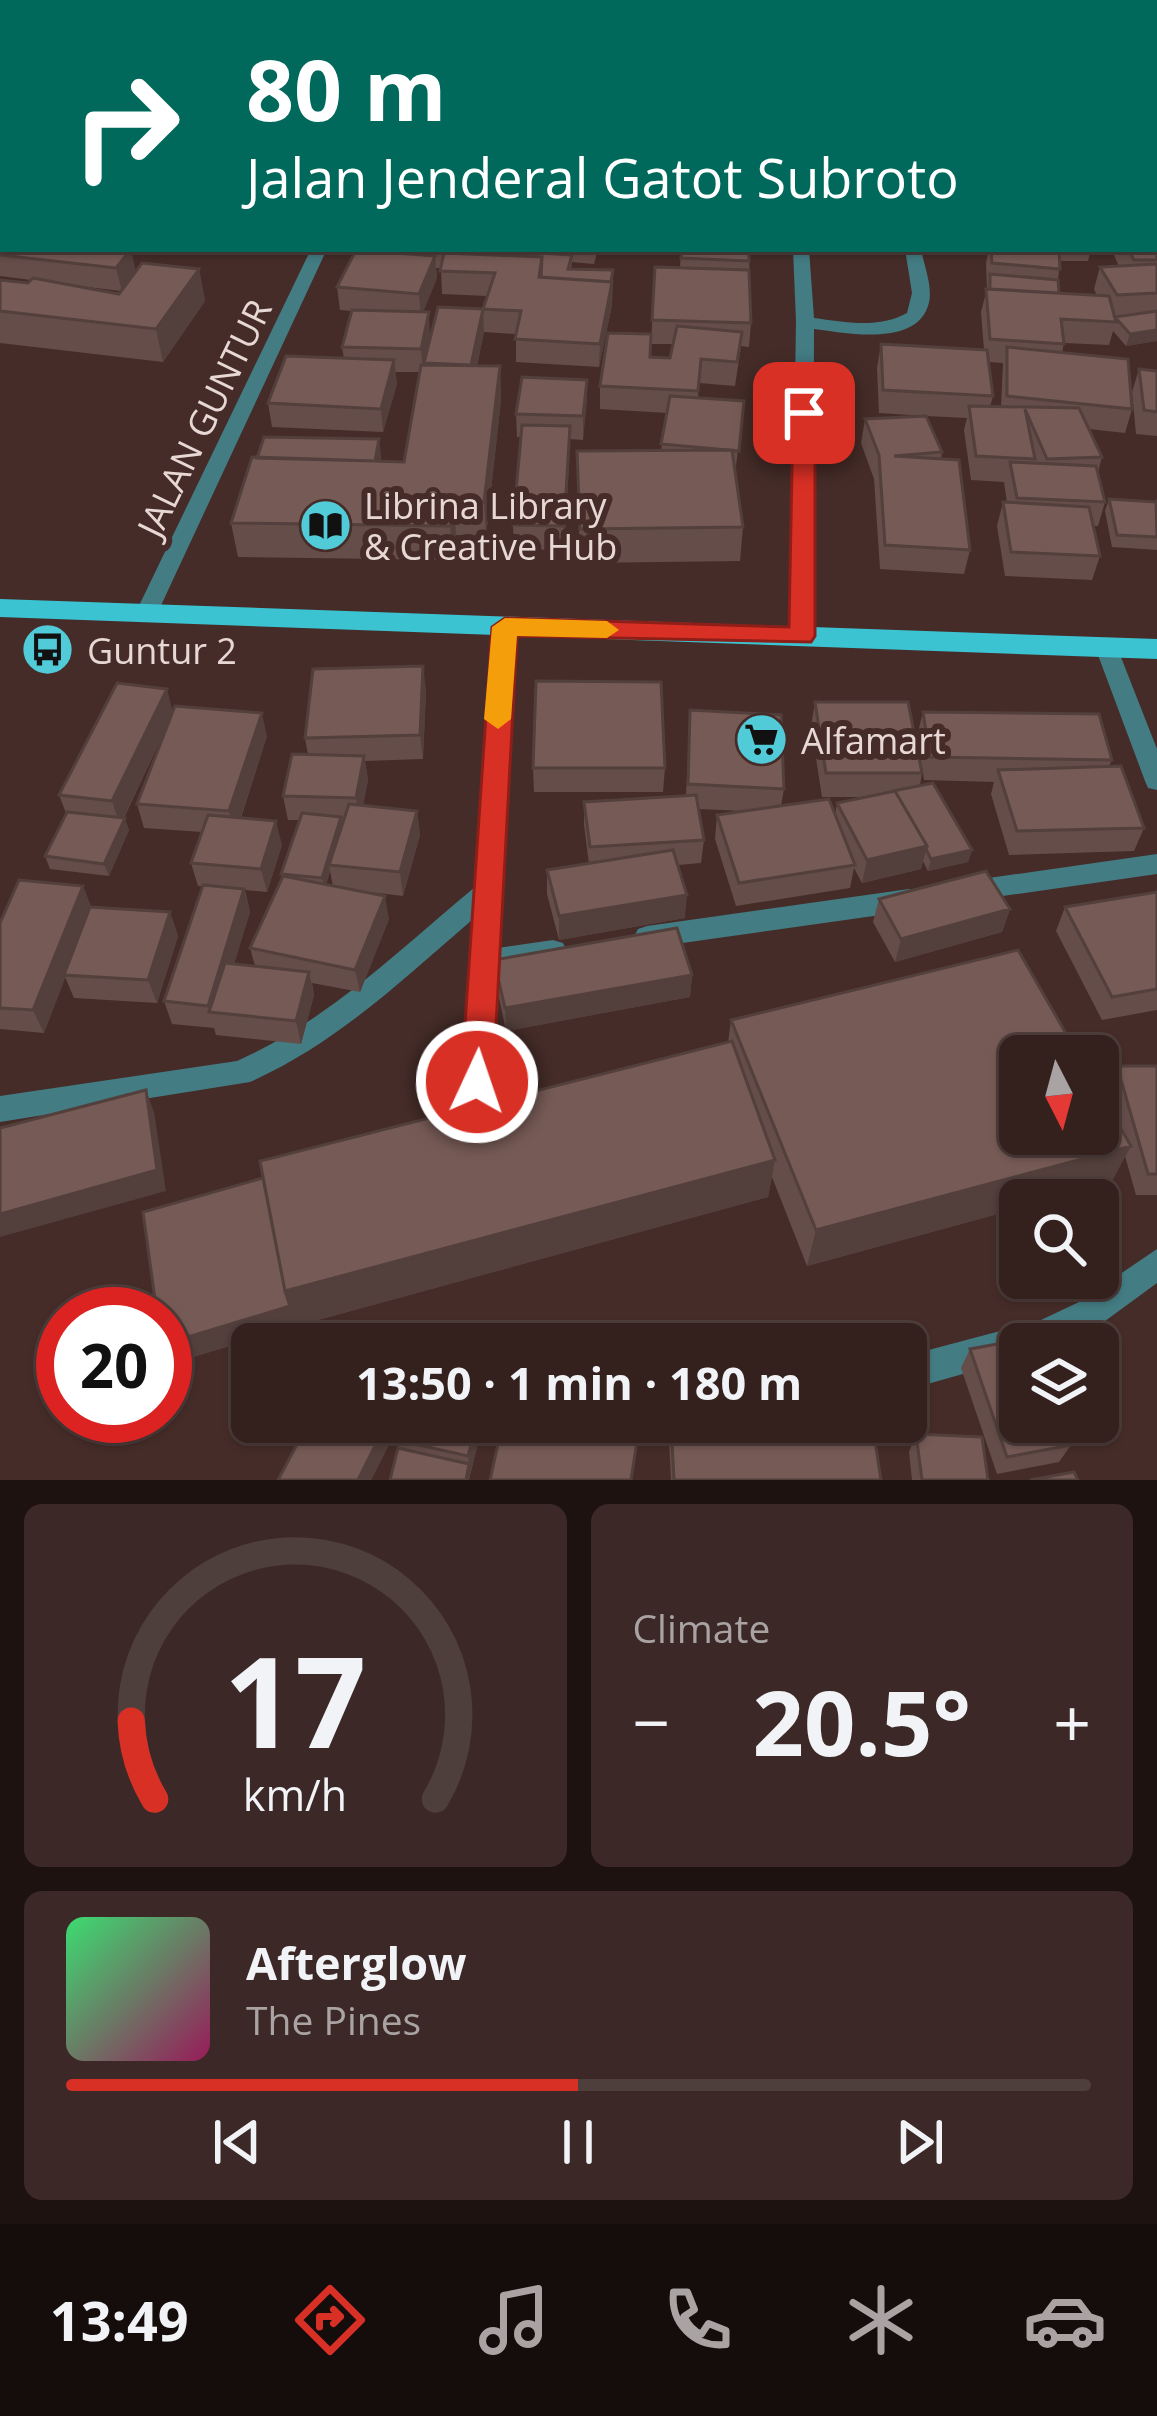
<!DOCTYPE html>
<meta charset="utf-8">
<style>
body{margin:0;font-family:"Open Sans",sans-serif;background:#3c2927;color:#f1f3f6;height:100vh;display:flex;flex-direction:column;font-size:45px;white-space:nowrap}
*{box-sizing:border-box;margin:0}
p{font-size:39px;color:#a9a3a4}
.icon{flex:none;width:66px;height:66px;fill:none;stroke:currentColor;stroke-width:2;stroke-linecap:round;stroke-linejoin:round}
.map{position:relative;height:1480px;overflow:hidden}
.side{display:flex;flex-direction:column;gap:24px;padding:24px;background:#1d1210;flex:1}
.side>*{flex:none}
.guide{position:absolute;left:0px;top:0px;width:1158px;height:252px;box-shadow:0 3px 9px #0004,0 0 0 3px #4e3e3c;background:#00695c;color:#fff;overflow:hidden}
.needle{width:78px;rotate:174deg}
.controls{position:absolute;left:999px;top:1035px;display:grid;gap:24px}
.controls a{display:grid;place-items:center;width:120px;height:120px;border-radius:18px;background:#34211e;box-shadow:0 3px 9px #0004,0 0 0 3px #4e3e3c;font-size:60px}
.speed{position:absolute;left:36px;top:1287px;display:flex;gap:24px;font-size:60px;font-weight:700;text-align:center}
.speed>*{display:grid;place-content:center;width:156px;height:156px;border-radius:50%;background:#34211e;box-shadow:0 3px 9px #0004,0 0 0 3px #4e3e3c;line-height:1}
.speed .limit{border:18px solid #d22;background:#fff;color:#111}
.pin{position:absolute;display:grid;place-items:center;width:102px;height:102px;color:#fff;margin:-51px;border-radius:24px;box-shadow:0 6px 18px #0006}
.me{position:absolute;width:132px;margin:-66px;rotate:3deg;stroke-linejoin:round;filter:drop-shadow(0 0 9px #0008)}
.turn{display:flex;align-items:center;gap:42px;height:252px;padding:0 48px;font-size:54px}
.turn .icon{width:156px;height:156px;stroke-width:2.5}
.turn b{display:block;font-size:84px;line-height:102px}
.big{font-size:90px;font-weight:700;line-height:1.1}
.side .card{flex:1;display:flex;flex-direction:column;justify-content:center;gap:18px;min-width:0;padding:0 42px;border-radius:18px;background:#3c2927}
.side .dial{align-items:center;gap:0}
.dial svg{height:312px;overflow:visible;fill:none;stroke:#4e3e3c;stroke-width:7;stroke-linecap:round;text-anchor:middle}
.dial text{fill:#f1f3f6;stroke:none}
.song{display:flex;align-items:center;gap:36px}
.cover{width:144px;height:144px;border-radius:18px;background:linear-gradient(135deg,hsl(140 70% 55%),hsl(330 70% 35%))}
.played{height:12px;border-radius:6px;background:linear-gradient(90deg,#d93025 50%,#4e3e3c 50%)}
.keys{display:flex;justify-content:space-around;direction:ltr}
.heat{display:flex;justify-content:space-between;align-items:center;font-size:66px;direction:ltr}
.side .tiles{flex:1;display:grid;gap:24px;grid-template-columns:1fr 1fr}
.card:last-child{grid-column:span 2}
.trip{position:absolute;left:231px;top:1323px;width:696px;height:120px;border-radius:18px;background:#34211e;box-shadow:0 3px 9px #0004,0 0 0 3px #4e3e3c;font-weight:700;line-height:120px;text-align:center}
.menu{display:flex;height:192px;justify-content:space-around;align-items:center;background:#150d0c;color:#a9a3a4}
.menu .icon{width:84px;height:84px}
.menu .current{color:#d93025}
.menu b{font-size:54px;color:#f1f3f6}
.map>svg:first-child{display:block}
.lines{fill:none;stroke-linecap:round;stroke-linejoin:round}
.lane{fill:#437c83;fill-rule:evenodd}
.street{fill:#437c83;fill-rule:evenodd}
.primary{fill:#3cc3d2;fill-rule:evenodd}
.wall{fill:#654d49;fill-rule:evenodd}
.shaded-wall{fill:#533f3c}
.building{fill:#765a55;stroke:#533f3c;stroke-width:3}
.route{fill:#d93025;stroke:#8d1f18;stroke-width:3}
.slow{fill:#f59e0b}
.labels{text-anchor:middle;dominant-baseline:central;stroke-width:12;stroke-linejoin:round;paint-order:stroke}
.street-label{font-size:36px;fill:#e8d8d5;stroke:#452c28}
.poi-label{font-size:36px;fill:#e8d8d5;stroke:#452c28;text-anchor:start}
</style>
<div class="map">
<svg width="1157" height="1480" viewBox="0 0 1157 1480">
<rect width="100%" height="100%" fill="#452c28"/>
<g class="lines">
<path class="lane" d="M483,951l8,3 4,7 -5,121 -4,8 -9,3 -9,-3 -4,-8 7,-121 4,-7z"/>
<path class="street" d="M450,0h14l-16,3z
M882,0h14v3h-14z
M0,98h3v9h-3z
M311,249h16l-170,365 -11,7 -8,-2 -3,-5z
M793,249h16l5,69c30,4 65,11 93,-5l5,-20 -7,-44h16c3,17 13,40 7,57 -13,41 -83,27 -114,23l-1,307 -11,8 -11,-8 5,-314z
M505,619l11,8 -19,321 56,-8 10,3 4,8 -4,8 -80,13 -10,-3 -4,-8 3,-41c-71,61 -135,123 -222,162l-250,40v-26l237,-35c92,-41 162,-111 238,-174l19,-260z
M1106,639l11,8 40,102v41l-9,-2 -3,-7 -50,-134z
M1157,854v20l-189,27 -9,-3 -4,-7 4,-7 9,-3z
M909,889l9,4 4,7 -4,7 -9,4 -262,37 -9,-3 -4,-8 4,-8 9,-3z
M1157,1249v34l-56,41 -40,20h-41v14l-114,32v-34l135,-36 38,-18z"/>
<path class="primary" d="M0,599l1157,40v20l-1157,-42z"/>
</g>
<path class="wall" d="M145,0h72l-3,3h-59l-10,-1z
M243,0h99l-3,3h-91l2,-2z
M349,0h70l-2,3h-68z
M536,0h110l-1,3h-111z
M995,0h138l-1,3h-136z
M1155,43l2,4v146l-2,-3z
M1155,190l2,4v147l-31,5 -13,-15 -4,14 -45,-2 -2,10 70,56 -7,24 -36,-4 13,28 -4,15 7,30 -7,24h-5l7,30 -8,24 -87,-4 -8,-50 6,-24 4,1 -3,-21 -33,-2 -7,-50 3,-12 -41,-2 16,36 -1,7 29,91 -6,24 -84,-5 -6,-90 -13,-36 4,-24 61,-3 -47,-3 -2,-45 4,-24 103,6 -3,-38 6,-23 -1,-26 3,-14h102l-3,12h-28l-2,19 1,13 38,3 -3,-7 6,-22 19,-1 -8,-17h44zM989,362l14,1 -2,44h-11l3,-11z
M0,230l3,19 133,22 63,-2 6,32 -42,61 -163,-19v-63l28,3 3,-3 -31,-4zM70,285l51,6 -2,3z
M382,249h94l-1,5h75v-5h48l-4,15 -22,-2 -1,7 42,1 -1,35 -13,62 -83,-5v-28l-32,-2 -7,34h23l1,34 -15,136 -30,-1 -3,25 -215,-3 -7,-34 150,-62 23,1 16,-90h-25l2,12 -14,48 -111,-5 -4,-24 76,-45 -2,-11 10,-36 -12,-1 -3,-23 45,-35zM436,268h5l1,26 45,2 -4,13 -53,26 -7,-23 14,-34z
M621,249h54v4l-54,-2z
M681,249h68l2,74 -2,24 -8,-1 -6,40 -36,-3 -1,15 46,3 -9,73 8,53 -3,34 -160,2 -3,-112h84l6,-38 -67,-4v-23l50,-29 20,1 3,-14h-22l4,-77 25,1z
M1139,369l18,2v65l-21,-2 -4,-42z
M587,380l-4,60 -13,-1 -6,111 -50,-1 -1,-24 8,-88h-4l-1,-23z
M1157,498v52l-45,-3 -7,-36 4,-12 47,3z
M426,690l-3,69 -58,2 3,19 -5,25 54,6 3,24 -17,61 -42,-5 28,28 -29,73 -48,-9 2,12 -13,49 -85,-9 -2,-7 -42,-4 -8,-23 39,-115h-5l-7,-23 11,-31 -58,-4 -7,-24 29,-76 -42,90 5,12 -20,46 -59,-7 -5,-13 21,-43 -7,-18 114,-84 94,25 -26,82 41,27 -15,47 -22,-2 5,22 -16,52 21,2 -5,-18 32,-69 -1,-5 19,-54h-12l-5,-24 25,-41 -3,-17zM330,871l3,15 -7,-2z
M815,702l107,71 -2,12 52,65 -4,12 -40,9 -5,-10 -2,8 -59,14 -8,-15 -4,20 -114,18 -21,-67 2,-24 28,-4 -47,-2 6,31 -3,23 -23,2 7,53 -126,22 -12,-46v-24l42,-6 -5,-39v-23l102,-7 4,-85 94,79 -3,17 54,9 2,-12 29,-6h-44l-11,-71z
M923,712l189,48 -3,6 35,62 -10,23 -125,4 -18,-61 3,-12 -70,-2 -7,-44z
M533,768h132l-2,24h-129z
M83,886l8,21 79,5 8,24 -21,67 -83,-5 -9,-21 -21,56 -44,-4v-106z
M1157,892v118l-55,10 -46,-89 9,-24z
M879,899l131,10 -8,23 -107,30 -22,-40z
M494,960l198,15 -2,22 -184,34 -10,-48z
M731,1020l384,99 -8,-31 10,-22h40v129h-21l-11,-39 -14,27 -62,17h-29v8l-213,58 -35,-89 -4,20 -472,129 -126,38 -5,-11v-39l563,-271z
M970,1349l101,96 -12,17 -62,12 -36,-106z
M253,1422h147l-29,58 -65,-51 -52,-4z
M483,1422l-14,58 -71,-32 -2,-8z
M668,1422h204l9,58h-210z
M916,1434l72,46h-76l-3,-28z"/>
<path class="shaded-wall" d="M402,0h17l-2,3h-18z
M131,249l5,23 -14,19 -6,-23z
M435,256l2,22 -16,39 -2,-23z
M199,269l6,32 -42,61 -7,-33z
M613,270l-1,35 -13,62 1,-23z
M483,309l1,23 -12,56 -1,-23z
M429,312l1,23 -7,37 -2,-23z
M1157,330v11l-31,5 4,-12z
M394,360l3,24 -14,48 -2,-23z
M500,366l1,34 -15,136 -2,-34z
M587,380v23l-4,37v-24z
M570,426v23l-6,101v-24z
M379,439l3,24 -9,7z
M454,501l2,34 -3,25 -3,-34z
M423,666l3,24 -3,69 -3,-24z
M167,689l6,24 -53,112 -8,-24z
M262,713l5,23 -32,99 -6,-24z
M364,756l4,24 -8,42 -4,-24z
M417,811l3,24 -17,61 -3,-24z
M341,817l2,12 -14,36 1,6 -5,19 -3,-12z
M125,818l4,12 -20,46 -5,-12z
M276,821l6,24 -15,47 -6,-23z
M927,846l-6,23 -59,14 5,-23z
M972,850l-4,12 -40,9 3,-12z
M83,886l9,23 -48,124 -11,-23z
M244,889l6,23 -31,101 -9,-1 -2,-6z
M687,895l-2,23 -126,22v-24z
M385,896l4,23 -29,73 -5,-22z
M1010,909l-8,23 -107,30 6,-23z
M170,912l8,24 -21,67 -9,-23z
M309,972l5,23 -13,49 -5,-23z
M692,975l-2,22 -184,34 -1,-23z
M146,1090l8,22 12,79 -166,46v-23z
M1131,1146l-20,37 -62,17h-29v8l-213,58 9,-36z
M775,1160l-7,37 -472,129 -126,38 -5,-11v-9l120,-53z
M393,1422h7l-18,37 -3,-9z
M477,1422h6l-14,58h-3l3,-16 -1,-8z
M377,1442l5,17 -11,21h-13z"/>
<path class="building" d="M251,0h36l-3,3h-36z
M362,0h40l-3,3z
M536,0h18l24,2 -44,1z
M699,0h42l-2,3h-41z
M761,0h95v3h-95z
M936,0h57l1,3 -57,-2z
M1045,1h83l1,2h-83z
M1155,43l2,4v25h-2z
M1155,91h2v29h-2z
M1155,149h2v25h-2z
M1155,204l2,4v52h-23l-6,-11h27z
M0,230h3v19h128l-15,19 -116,-13z
M478,249l94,6 -4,14 45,1 -2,12 -70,-5 1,-20 -66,-3z
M556,249h39l-1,3z
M681,249h68v12l-68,-3z
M991,249h68l1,20 -68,-6z
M356,250l79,6 -16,38 -82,-7z
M444,253l98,4 -3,20 73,5 -12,62 -85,-5 6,-28 -38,-2 12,-36 -55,-2z
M142,263l57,6 -43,60 -156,-18v-31l28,3 5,-5 86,16z
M1157,264v29l-40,2 -17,-28z
M655,267l94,3 2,53 -99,-3z
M990,274l68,6 1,13 -69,-4z
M986,289l123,7 7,26 -55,-3 3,25 -74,-5z
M438,307l45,2 -12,56 -47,-2z
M352,310l77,2 -8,37 -79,-2z
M1157,311v19l-27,4 -15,-17z
M677,326l65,6 -5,30 -36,-3 -3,32 -98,-5 8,-53 43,1 -1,23 20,1z
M881,344l106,6 6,46 -110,-6z
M1007,347l121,12 4,50 -125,-13z
M286,356l108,4 -13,49 -113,-6z
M421,365l79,1 -16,136 -30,-1 -4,25 -219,-3 21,-66 152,5z
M1139,369l18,2v41l-13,-2z
M522,377l65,3 -4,36 -67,-2z
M670,396l74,5 -5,50 -78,-7z
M969,406l110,2 23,49 -55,2 -22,-50 10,50 -59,-3z
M926,416l16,36 -48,4 65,4 11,90 -85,-5 -6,-90 -14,-36z
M522,425l48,1 -6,100 -51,-1z
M264,437l115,2 -4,22 -118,-3z
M732,450l11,77 -163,2 -3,-78z
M1010,462l86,4 9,36 -88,-4z
M1109,499l47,3 1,35 -40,-2z
M1003,502l86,5 11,49 -89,-4z
M423,666l-3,69 -115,3 8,-69z
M536,681l125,1 4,86h-132z
M117,683l50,6 -55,112 -53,-6z
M815,702h93l14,71h-96z
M175,706l87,7 -33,98 -92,-7z
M690,710l91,5 3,74 -96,-5z
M923,712l176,2 13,46 -182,-3z
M292,754l72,2 -8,42 -73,-2z
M1121,766l23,62 -127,3 -19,-61z
M933,783l39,67 -41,9 -5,-10 1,-3 -32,-55h-2z
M895,791l32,55 -60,14 -30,-57z
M696,795l8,45 -114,7 -6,-45z
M829,799l26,66 -116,18 -22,-68z
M349,804l68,7 -17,61 -71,-7z
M67,812l58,6 -21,46 -59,-8z
M302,813l39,4 -19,61 -41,-4z
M208,815l68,6 -15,48 -70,-6z
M673,850l14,45 -128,21 -12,-46z
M986,871l24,38 -109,30 -22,-40z
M283,876l102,20 -30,74 -105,-22z
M19,880l64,6 -50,124 -33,-2v-85z
M203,885l41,4 -36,117 -44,-5z
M1157,892v97l-45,8 -47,-90z
M90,907l80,5 -22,68 -84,-5z
M677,928l15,47 -187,33 -11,-48z
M1018,950l61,106h-59v78h78v-45l33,57 -315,84 -85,-210z
M225,963l84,9 -13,49 -87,-9z
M732,1041l43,119 -490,131 -25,-130z
M1117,1066h40v108h-9z
M146,1090l11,80 -157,44v-86z
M263,1178l22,113 5,15 -125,38v-30h-8l-14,-102z
M1031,1338l2,6h-13v78h42l9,23 -64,12 -37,-108z
M309,1422h27l41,20 -19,38h-80z
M336,1422h57l-14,28 -2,-8z
M401,1422h76l-9,34 -72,-16z
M503,1422h137l-9,58h-141z
M671,1422h201l9,58h-207z
M916,1434l66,3 6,43h-66z
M398,1448l71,16 -3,16h-76z
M1074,1472l4,8h-48z"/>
<path class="route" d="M804,407l11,6v223l-4,6 -294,-6 -24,446 -4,10 -12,4 -12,-4 -4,-10 31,-455 13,-9 284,9 4,-214z"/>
<path class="slow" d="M505,618l102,3 12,9 -12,8 -90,-2 -6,83 -13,10 -14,-10 8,-92z"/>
<defs>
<symbol id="library-disc" viewBox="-11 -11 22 22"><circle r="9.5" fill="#52cbd9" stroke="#452c28"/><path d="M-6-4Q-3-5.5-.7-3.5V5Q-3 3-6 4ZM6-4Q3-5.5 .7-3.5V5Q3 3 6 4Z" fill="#111"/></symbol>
<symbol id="bus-disc" viewBox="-11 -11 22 22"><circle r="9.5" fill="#52cbd9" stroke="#452c28"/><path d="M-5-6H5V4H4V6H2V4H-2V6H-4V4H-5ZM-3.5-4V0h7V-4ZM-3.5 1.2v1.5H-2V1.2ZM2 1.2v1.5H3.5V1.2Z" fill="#111"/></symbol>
<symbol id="supermarket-disc" viewBox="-11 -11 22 22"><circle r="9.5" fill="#52cbd9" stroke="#452c28"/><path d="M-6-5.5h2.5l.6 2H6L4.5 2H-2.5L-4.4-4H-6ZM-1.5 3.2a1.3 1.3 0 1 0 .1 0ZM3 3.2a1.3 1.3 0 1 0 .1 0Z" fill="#111"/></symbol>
</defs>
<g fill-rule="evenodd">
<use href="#library-disc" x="296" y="496" width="59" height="59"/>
<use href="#bus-disc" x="18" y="620" width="59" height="59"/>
<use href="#supermarket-disc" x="732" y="710" width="59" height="59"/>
</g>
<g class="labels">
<g class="street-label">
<text transform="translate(204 418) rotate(-64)">JALAN GUNTUR</text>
</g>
<g class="poi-label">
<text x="364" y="505">Librina Library<tspan x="364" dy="41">&amp; Creative Hub</tspan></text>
<text x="87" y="650">Guntur 2</text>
<text x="801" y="740">Alfamart</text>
</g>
</g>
</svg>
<div class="controls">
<a><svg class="needle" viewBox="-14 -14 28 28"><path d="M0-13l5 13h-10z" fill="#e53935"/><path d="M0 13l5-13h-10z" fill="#a9a3a4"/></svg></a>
<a><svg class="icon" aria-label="search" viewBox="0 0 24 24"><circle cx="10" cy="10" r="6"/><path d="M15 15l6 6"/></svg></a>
<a><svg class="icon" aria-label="layers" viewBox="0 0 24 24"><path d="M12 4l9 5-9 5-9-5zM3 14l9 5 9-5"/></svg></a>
</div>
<div class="speed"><div class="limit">20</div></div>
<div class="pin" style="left:804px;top:413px;background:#d93025"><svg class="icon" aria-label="arrive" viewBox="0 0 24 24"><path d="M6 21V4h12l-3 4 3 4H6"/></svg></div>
<svg class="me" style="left:477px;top:1082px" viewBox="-20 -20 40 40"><circle r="17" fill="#d93025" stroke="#fff" stroke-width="3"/><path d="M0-11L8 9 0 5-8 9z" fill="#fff"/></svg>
<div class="trip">13:50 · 1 min · 180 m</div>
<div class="guide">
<div class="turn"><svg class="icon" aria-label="right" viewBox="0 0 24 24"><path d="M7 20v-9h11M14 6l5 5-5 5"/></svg><div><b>80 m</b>Jalan Jenderal Gatot Subroto</div></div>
</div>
</div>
<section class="side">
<div class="tiles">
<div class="card dial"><svg viewBox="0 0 100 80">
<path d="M14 69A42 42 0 1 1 86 69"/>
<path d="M14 69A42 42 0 0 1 8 49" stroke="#d93025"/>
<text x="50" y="56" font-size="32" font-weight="700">17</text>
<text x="50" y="72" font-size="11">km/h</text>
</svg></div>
<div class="card"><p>Climate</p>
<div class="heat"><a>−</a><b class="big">20.5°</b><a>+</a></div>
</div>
<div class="card">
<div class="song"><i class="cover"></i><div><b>Afterglow</b><p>The Pines</p></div></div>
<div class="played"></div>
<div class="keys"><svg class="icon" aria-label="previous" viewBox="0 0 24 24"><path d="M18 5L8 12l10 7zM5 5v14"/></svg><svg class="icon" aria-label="pause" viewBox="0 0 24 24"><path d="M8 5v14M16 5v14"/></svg><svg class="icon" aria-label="next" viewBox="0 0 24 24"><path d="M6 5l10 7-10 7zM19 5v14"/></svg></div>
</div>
</div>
</section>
<nav class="menu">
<b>13:49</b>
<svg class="icon current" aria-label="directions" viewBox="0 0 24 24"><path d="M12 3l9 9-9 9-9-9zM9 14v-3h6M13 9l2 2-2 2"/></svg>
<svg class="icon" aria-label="music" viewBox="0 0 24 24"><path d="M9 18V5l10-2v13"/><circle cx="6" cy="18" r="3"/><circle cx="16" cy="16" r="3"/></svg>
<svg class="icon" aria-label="phone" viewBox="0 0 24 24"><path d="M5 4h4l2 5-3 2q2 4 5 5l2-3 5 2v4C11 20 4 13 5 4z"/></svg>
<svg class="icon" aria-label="climate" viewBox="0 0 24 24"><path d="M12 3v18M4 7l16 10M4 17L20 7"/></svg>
<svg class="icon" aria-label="car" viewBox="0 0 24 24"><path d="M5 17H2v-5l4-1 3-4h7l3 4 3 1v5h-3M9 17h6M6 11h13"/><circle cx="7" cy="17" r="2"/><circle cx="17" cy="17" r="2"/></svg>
</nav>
